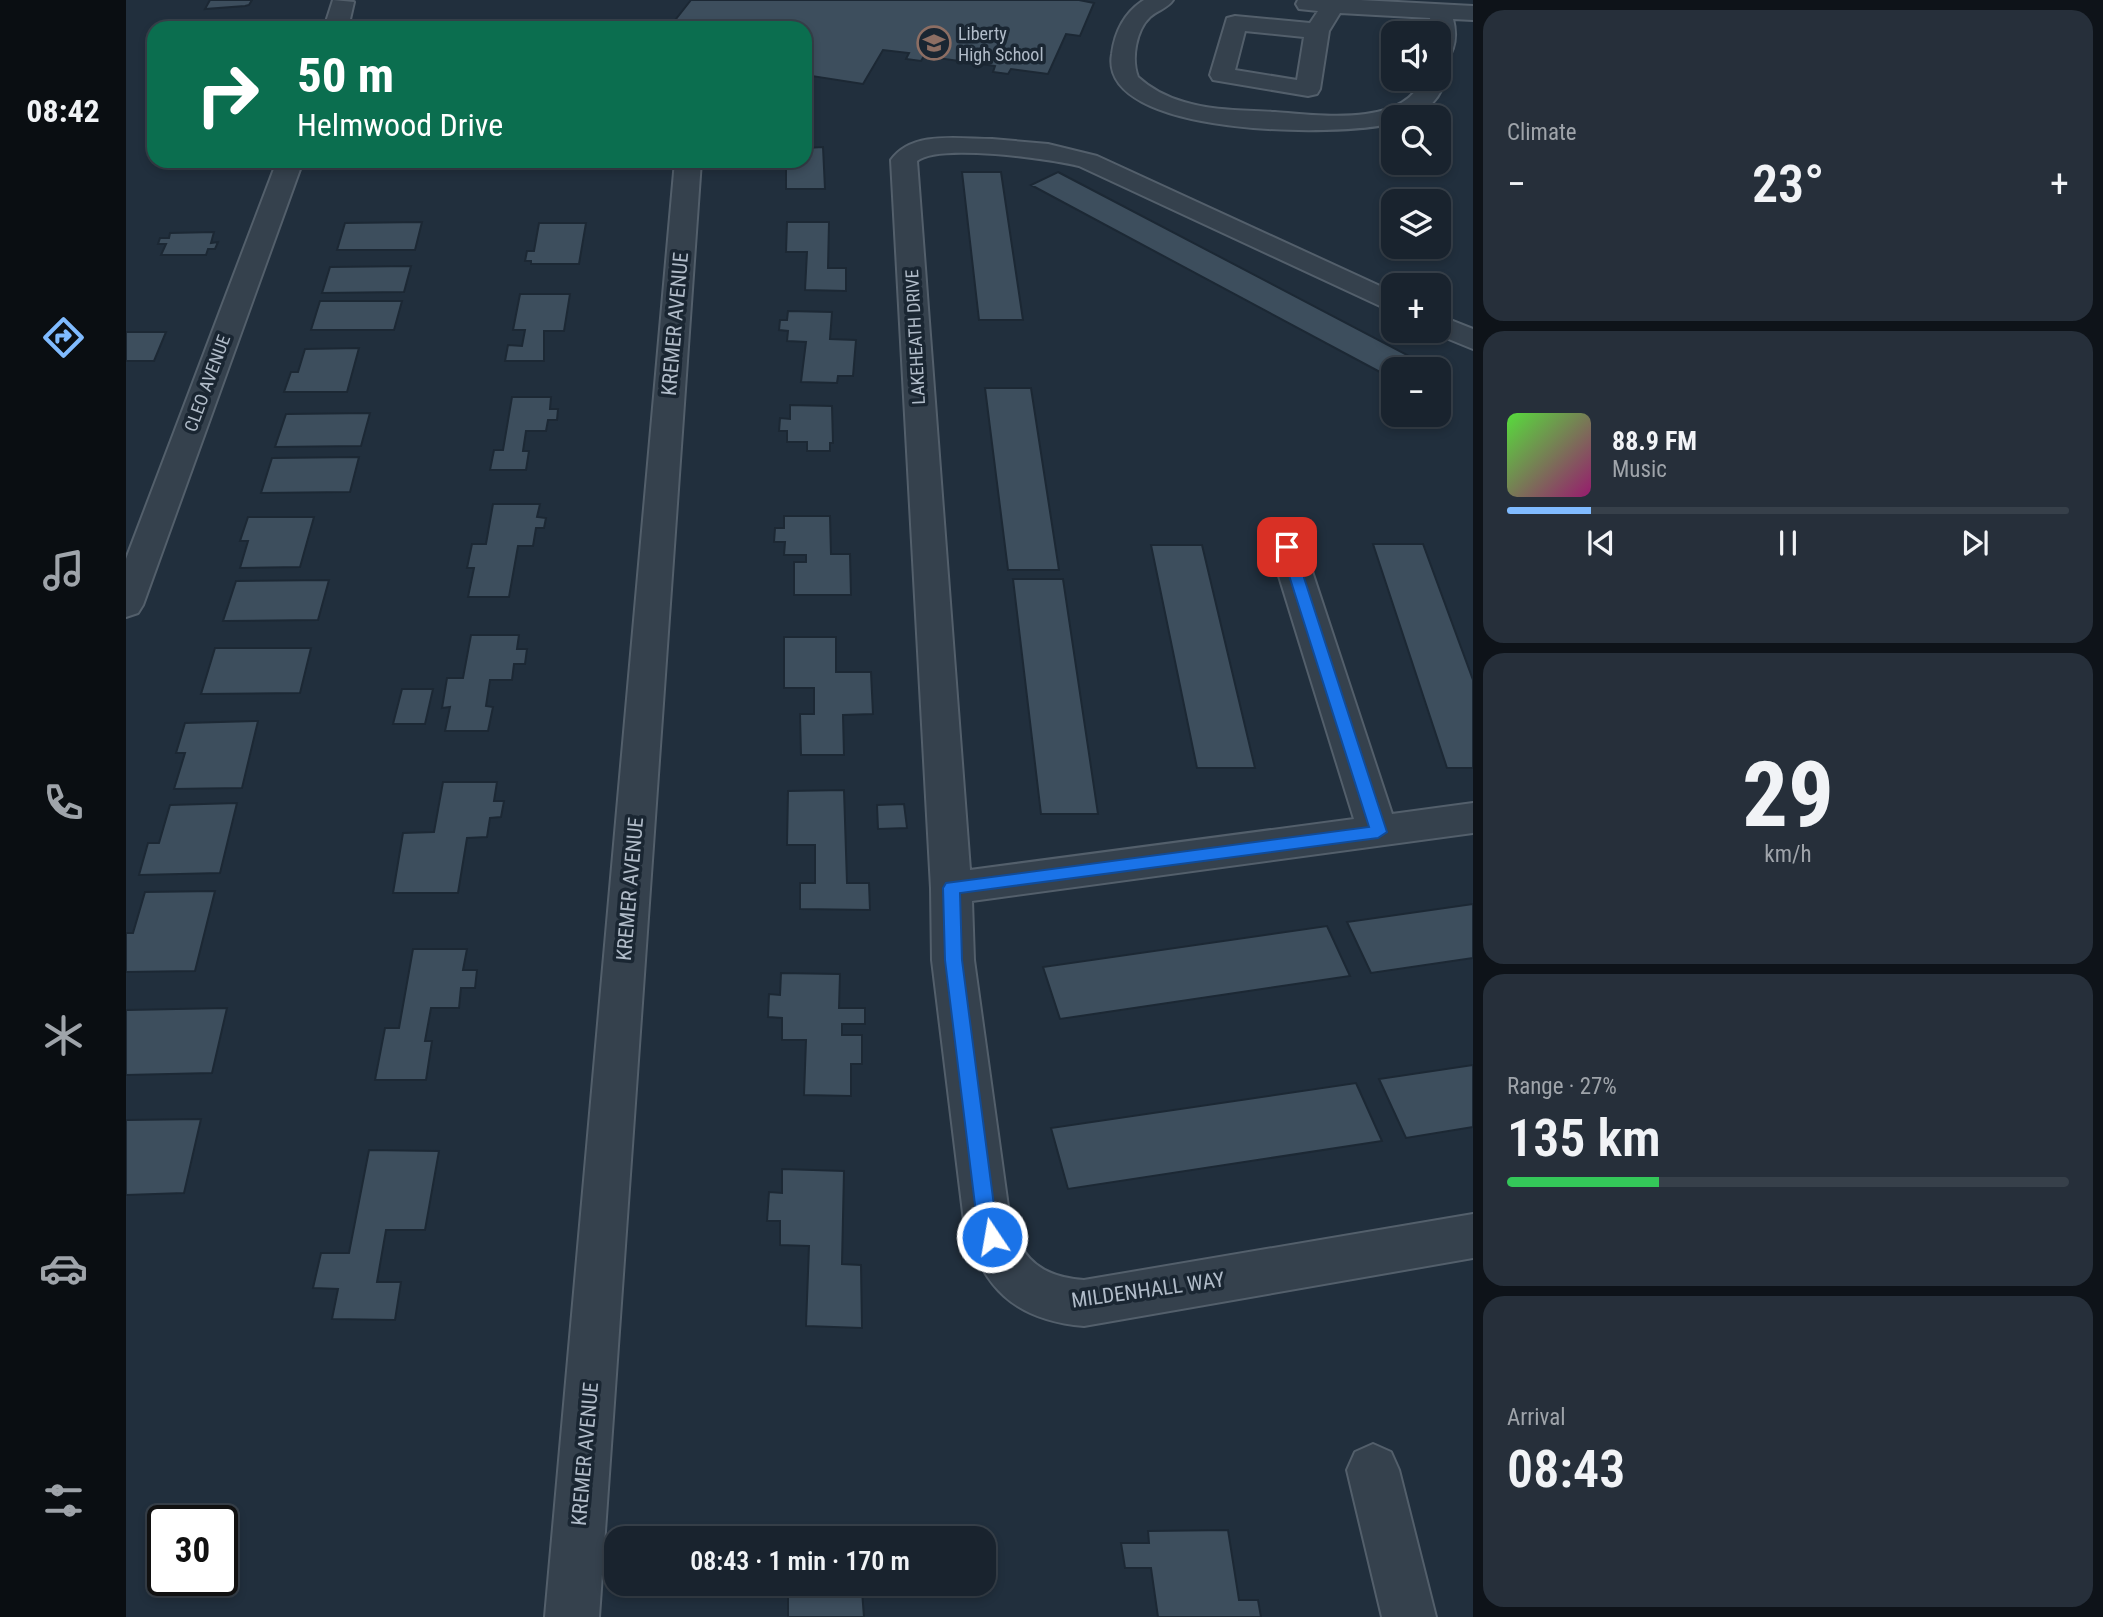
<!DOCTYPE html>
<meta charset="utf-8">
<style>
body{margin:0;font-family:"Roboto Condensed",sans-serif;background:#262f3a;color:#f1f3f6;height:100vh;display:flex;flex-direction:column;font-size:26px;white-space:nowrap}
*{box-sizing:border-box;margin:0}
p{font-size:23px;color:#9fa4aa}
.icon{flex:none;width:38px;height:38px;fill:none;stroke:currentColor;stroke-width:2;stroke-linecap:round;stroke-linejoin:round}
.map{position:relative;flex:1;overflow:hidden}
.drawer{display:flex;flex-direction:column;gap:10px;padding:10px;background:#0e1319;width:630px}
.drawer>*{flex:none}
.top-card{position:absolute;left:21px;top:21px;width:665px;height:147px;border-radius:21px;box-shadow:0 4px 10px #0003,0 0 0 2px #37404a;background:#0b6e4f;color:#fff;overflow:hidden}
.buttons{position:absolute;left:1255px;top:21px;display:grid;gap:14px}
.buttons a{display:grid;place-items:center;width:70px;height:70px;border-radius:14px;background:#19232e;box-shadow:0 4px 10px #0003,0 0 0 2px #37404a;font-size:35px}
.speed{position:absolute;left:21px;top:1505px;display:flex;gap:14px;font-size:35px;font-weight:700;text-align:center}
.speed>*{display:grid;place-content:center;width:91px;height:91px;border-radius:50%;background:#19232e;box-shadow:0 4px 10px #0003,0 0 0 2px #37404a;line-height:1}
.speed .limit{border:4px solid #111;border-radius:10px;background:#fff;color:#111}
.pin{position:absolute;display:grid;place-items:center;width:60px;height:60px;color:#fff;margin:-30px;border-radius:14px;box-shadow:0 4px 10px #0006}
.me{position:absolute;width:77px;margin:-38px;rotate:348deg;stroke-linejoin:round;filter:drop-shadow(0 0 5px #0008)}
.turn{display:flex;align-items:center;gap:24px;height:147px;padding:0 35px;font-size:32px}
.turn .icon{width:91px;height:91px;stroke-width:2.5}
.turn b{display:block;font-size:49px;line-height:60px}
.big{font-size:52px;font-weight:600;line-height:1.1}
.drawer .widget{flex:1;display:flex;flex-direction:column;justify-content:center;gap:10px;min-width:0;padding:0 24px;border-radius:21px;background:#262f3a}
.drawer .dial{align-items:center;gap:0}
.dial b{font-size:91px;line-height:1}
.song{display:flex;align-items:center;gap:21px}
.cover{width:84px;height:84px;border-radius:10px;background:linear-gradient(135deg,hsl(110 70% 55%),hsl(320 70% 35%))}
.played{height:7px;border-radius:4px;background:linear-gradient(90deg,#80bbff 15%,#37404a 15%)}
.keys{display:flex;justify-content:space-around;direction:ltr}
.heat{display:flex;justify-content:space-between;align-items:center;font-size:38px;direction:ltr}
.charge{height:10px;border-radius:5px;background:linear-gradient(90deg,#34c759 27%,#37404a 0)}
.trip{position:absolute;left:478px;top:1526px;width:392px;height:70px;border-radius:21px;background:#19232e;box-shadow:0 4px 10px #0003,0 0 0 2px #37404a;font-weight:600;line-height:70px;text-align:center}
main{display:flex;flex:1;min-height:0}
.dock{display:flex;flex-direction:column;width:126px;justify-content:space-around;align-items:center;background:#0a0e12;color:#9fa4aa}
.dock .icon{width:49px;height:49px}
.dock .current{color:#80bbff}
.dock b{font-size:32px;color:#f1f3f6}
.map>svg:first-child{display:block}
.building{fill:#3d4e5d;stroke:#1c2834;stroke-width:2}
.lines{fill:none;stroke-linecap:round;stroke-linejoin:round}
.minor-casing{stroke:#535f6b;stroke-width:4}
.minor{fill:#35414d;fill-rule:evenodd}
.route{fill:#1a73e8;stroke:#114b97;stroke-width:2}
.labels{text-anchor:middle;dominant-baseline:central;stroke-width:7;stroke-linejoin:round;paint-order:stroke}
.far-poi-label{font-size:18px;fill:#b1bcc9;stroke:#1a2632;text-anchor:start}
.far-street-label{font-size:18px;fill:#b1bcc9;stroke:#1a2632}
.street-label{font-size:21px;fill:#b1bcc9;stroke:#1a2632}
</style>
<main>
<nav class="dock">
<b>08:42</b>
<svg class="icon current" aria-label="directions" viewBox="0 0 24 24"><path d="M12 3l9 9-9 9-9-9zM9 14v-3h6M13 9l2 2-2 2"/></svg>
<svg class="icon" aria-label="music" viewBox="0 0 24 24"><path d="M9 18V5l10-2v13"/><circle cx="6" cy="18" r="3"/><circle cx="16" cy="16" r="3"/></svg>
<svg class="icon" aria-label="phone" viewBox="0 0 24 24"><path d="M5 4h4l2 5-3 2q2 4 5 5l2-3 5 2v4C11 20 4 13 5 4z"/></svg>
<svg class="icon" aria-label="climate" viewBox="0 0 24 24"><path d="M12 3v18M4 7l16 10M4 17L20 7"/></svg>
<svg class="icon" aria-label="car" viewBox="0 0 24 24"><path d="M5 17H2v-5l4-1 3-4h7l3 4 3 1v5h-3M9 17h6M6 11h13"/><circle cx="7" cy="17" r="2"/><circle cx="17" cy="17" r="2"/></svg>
<svg class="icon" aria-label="filters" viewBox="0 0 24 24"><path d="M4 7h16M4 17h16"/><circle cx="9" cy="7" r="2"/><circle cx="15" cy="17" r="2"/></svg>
</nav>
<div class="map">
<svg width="1347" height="1617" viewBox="0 0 1347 1617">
<rect width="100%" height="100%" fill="#212f3d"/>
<path class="building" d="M84,0h42l-3,5 -4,1 -40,3z
M565,0h388l15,3 -14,33 -14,-2 -18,40 -37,-5 -3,5 -15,-2 2,-6 -71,-10 -3,5 -15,-2 3,-6 -26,-3 -20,34 -58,-9v-47h-136z
M697,147l2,42h-39v-28h19v-13z
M836,172h39l22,148h-44z
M932,172l374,196 -39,1v10l-362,-194z
M296,222l-7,28h-78l8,-27z
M661,222h42l-1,46h18v23l-41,-1 2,-38h-21z
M413,223h47l-7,41h-48v-3h-6l2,-10h7z
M88,232l-3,11 7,-1 -3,7h-7l-2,6h-45l5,-11h-8l2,-6h9l1,-5z
M285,266l-7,26 -82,1 8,-26z
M394,294h50l-6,37h-20v30h-39l3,-16 14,1 3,-16h-12z
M194,301h82l-8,29h-83z
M662,311l44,1 -2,27 26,1 -3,36h-15l-1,7 -36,-1 5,-40 -19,-1 1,-10 -9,-1 1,-10h7z
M0,332h40l-12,29h-28z
M233,348l-12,44h-63l7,-20h7l7,-23z
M859,388h46l28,182h-51z
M386,397h39l-1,12h8l-1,11h-9l-2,11h-20l-3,20h6l-3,19h-36l4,-20h9z
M664,405l42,1 1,37h-3v8h-23v-9h-20v-11h-8l1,-13 10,1z
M244,413l-9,33 -86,1 11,-33z
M233,457l-9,35 -89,1 11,-35z
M367,504h47l-3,13 9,1 -2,10h-8l-3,18h-15l-9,51h-41l6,-29h-7l5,-24h14z
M658,516h46l1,38h19l1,41h-57v-33h12v-7h-22l1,-13h-11l1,-14h9z
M122,517h66l-14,50 -60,1 8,-27h-8z
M1247,544h50l50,136v88h-26z
M1025,545h51l53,223h-58z
M887,579h50l35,235h-57z
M203,580l-11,40 -95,1 13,-40z
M345,635h48l-2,14h10l-2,15h-11l-2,16h-22l-4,26 7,1 -5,24h-43l5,-24 -8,1 5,-30h16z
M658,637h52v35h35l2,42 -30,1 1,40h-43l-1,-41h14v-26h-30z
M89,648h96l-11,45 -99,1z
M276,689h31l-8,35h-32z
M132,721l-16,67 -68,1 11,-36h-9l9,-30z
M317,782h54l-3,19h10l-3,16 -11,1 -3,19 -20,1 -9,55h-65l10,-60 31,-1z
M718,790l3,93h22l1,27 -70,-1v-26h15v-38h-28l1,-54z
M111,803l-17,70 -81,2 9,-32h11l11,-38z
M778,804l3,24 -29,1 -1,-24z
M89,891l-20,80 -69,1v-39h7l12,-41z
M1347,904v54l-102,15 -24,-51z
M1201,926l23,50 -290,43 -17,-52z
M287,949h54l-4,21h14l-2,18h-14l-2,20h-28l-6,33h7l-6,39h-51l10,-52h14z
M655,973l59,1 -1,34h26v16h-23v11h20v29h-11v32l-47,-1 2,-55h-24v-22l-14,-1 1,-23 11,1z
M101,1008l-15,65 -86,2v-65z
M1347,1065v62l-67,11 -27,-59z
M1230,1083l26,58 -314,48 -17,-61z
M75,1119l-17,74 -58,2v-75z
M243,1150l70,1 -14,79h-39l-9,52h24l-6,38 -63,-1 6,-30 -25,-1 8,-35h28z
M656,1169l62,2 -2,93 19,1 1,63 -56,-2 3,-80 -29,-1v-24h-13l2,-29 13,1z
M1102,1530l11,70h19l3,17h-103l-7,-49h-26l-4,-25h28l-1,-12z
M736,1591l2,26h-76v-24z"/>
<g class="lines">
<defs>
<path id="minor" d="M207,0l21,2 -6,26h-24z
M1018,0h29c-5,8 -15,10 -23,17 -14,13 -19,42 -12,60 13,12 29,20 46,25 29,9 61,8 91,10 41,3 129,16 147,-33h16v-6l8,6c-9,27 -26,38 -53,38v6c-50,14 -296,15 -281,-69 3,-23 13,-42 32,-54z
M1172,0h62l113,6v14l-20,-1c4,15 3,29 -7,43l-8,2v-31h-5l-3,-15 -90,-5 -11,18 -9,58 -3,5 -9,2 -95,-16 -3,-5 17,-57 8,-2 75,7 8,-12 -19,-2 -3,-5zM1119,31l59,6 -7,43 -62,-10z
M866,139l56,5 49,12 296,136v20l-314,-146c-29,-7 -140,-23 -162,-5l53,709 384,-51 -84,-272 5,-8 12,-3 12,3 5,8 88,267 81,-11v30l-501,68 2,59 36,261c12,40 33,56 74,59l389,-66v44l-389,68c-70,-6 -103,-39 -120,-105l-32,-261 -1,-72 -40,-728c21,-30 69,-21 101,-21z
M151,161h26l-160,444 -5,8 -12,4v-58z
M549,161h26l-102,1456h-54z
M1312,315l35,14v20l-44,-18h9z
M1247,1444l18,8 8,18 37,147h-54l-35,-147 8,-18z"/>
</defs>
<use href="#minor" class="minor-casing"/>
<use href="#minor" class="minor"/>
</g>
<path class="route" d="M1161,542l7,5 93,285 -9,6 -418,55 2,67 34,261 6,16 -3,6 -7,3 -7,-3 -8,-22 -32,-261 -2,-72 3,-5 423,-56 -89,-280z"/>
<defs>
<symbol id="school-ring" viewBox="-11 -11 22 22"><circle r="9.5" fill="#1a2632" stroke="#8d6e63" stroke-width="1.5"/><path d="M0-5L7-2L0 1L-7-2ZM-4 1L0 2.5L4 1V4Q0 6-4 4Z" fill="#8d6e63"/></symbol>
</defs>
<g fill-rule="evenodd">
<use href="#school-ring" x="789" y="24" width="38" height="38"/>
</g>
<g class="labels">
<g class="far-poi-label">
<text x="832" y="33">Liberty<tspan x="832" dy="21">High School</tspan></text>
</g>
<g class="far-street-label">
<text transform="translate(789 337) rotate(-93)">LAKEHEATH DRIVE</text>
<text transform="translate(81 383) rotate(-70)">CLEO AVENUE</text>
</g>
<g class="street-label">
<text transform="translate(549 324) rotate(-85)">KREMER AVENUE</text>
<text transform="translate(504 889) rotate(-85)">KREMER AVENUE</text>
<text transform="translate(1022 1290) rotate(-8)">MILDENHALL WAY</text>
<text transform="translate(459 1454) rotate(-85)">KREMER AVENUE</text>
</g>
</g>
</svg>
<div class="buttons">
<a><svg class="icon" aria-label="sound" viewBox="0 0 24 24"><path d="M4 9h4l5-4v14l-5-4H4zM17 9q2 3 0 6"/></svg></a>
<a><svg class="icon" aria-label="search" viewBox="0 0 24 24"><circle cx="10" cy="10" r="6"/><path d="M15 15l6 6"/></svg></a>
<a><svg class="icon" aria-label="layers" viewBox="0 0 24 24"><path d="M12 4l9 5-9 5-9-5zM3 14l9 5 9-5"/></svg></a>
<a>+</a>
<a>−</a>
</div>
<div class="speed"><div class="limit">30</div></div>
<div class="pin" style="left:1161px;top:547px;background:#d93025"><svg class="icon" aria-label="arrive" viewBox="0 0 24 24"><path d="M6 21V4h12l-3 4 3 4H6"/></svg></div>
<svg class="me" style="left:866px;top:1237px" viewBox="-20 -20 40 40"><circle r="17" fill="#1a73e8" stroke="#fff" stroke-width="3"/><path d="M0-11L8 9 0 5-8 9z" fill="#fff"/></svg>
<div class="trip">08:43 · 1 min · 170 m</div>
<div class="top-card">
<div class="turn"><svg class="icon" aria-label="right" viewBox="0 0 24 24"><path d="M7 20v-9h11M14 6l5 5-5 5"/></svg><div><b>50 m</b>Helmwood Drive</div></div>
</div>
</div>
<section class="drawer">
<div class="widget"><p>Climate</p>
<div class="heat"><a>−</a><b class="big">23°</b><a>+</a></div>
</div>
<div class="widget">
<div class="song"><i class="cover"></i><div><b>88.9 FM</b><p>Music</p></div></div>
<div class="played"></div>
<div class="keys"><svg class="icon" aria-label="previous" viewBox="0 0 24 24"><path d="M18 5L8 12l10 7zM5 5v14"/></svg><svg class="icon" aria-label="pause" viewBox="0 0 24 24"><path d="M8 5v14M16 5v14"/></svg><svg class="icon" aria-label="next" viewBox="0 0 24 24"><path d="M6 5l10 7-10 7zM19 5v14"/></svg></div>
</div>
<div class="widget dial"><b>29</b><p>km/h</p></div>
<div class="widget"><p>Range · 27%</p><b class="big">135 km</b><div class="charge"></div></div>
<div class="widget"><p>Arrival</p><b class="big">08:43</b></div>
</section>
</main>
